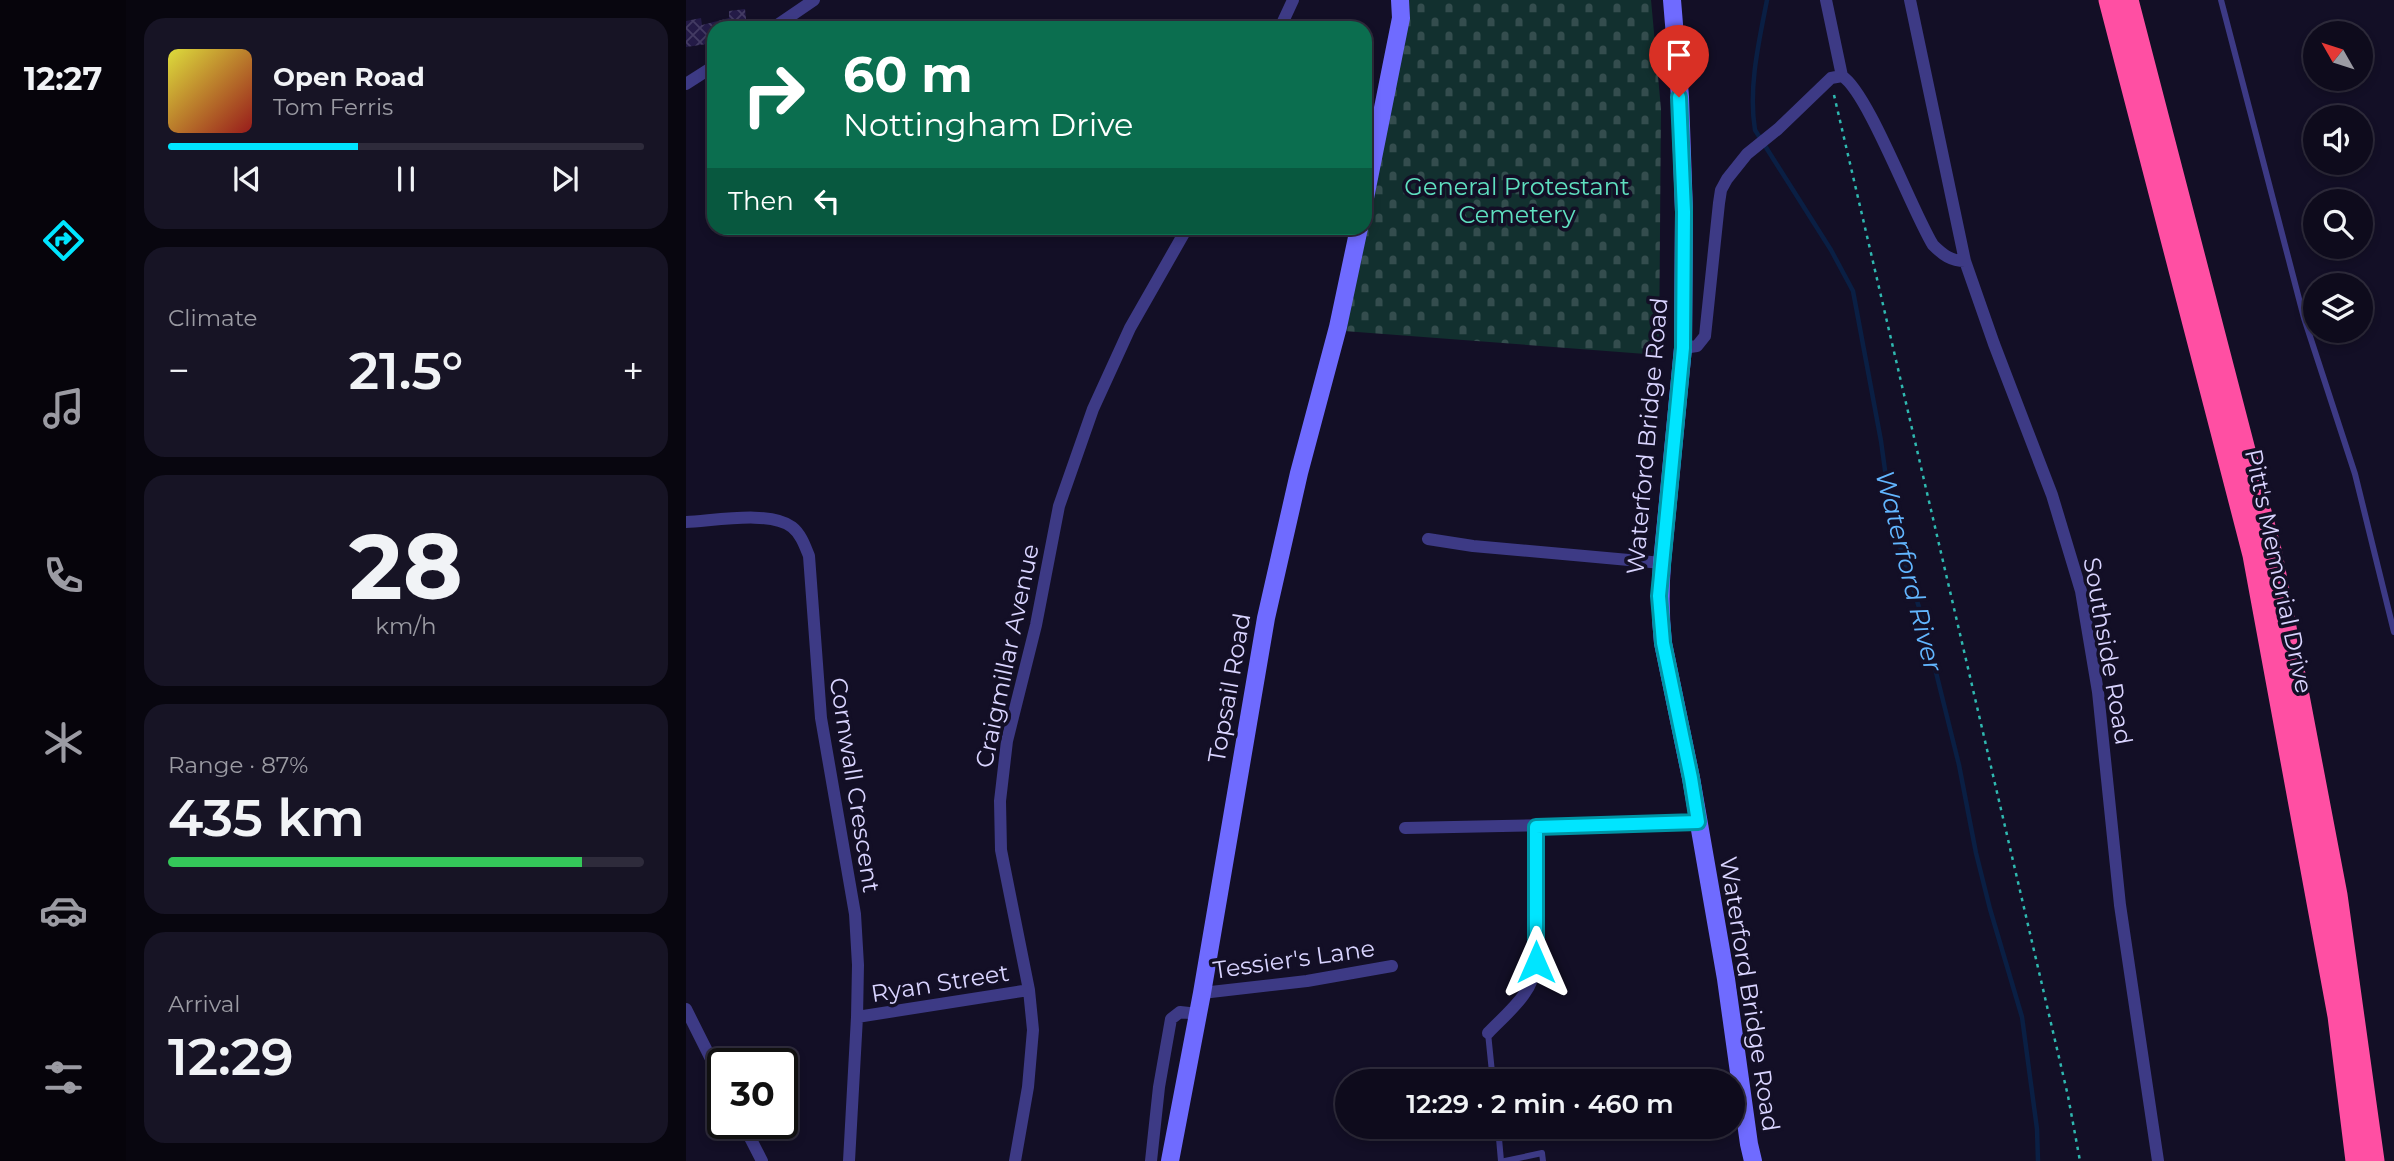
<!DOCTYPE html>
<meta charset="utf-8">
<style>
body{margin:0;font-family:Montserrat,sans-serif;background:#171425;color:#f1f3f6;height:100vh;display:flex;flex-direction:column;font-size:26px;white-space:nowrap}
*{box-sizing:border-box;margin:0}
p{font-size:23px;color:#9b9ba3}
.icon{flex:none;width:38px;height:38px;fill:none;stroke:currentColor;stroke-width:2;stroke-linecap:round;stroke-linejoin:round}
.map{position:relative;flex:1;overflow:hidden}
.details{display:flex;flex-direction:column;gap:18px;padding:18px;background:#08060f;width:560px}
.details>*{flex:none}
.guide{position:absolute;left:21px;top:21px;width:665px;height:214px;border-radius:21px;box-shadow:0 4px 10px #0003,0 0 0 2px #2e2b3b;background:#0b6e4f;color:#fff;overflow:hidden}
.needle{width:46px;rotate:309deg}
.controls{position:absolute;left:1617px;top:21px;display:grid;gap:14px}
.controls a{display:grid;place-items:center;width:70px;height:70px;border-radius:50%;background:#0e0b1c;box-shadow:0 4px 10px #0003,0 0 0 2px #2e2b3b;font-size:35px}
.speed{position:absolute;left:21px;top:1048px;display:flex;gap:14px;font-size:35px;font-weight:700;text-align:center}
.speed>*{display:grid;place-content:center;width:91px;height:91px;border-radius:50%;background:#0e0b1c;box-shadow:0 4px 10px #0003,0 0 0 2px #2e2b3b;line-height:1}
.speed .limit{border:4px solid #111;border-radius:10px;background:#fff;color:#111}
.pin{position:absolute;display:grid;place-items:center;width:60px;height:60px;color:#fff;margin:-72px -30px;border-radius:50% 50% 50% 0;rotate:-45deg;box-shadow:0 0 7px #0007}
.pin .icon{rotate:45deg}
.me{position:absolute;width:77px;margin:-38px;rotate:0deg;stroke-linejoin:round;filter:drop-shadow(0 0 5px #0008)}
.turn{display:flex;align-items:center;gap:24px;height:147px;padding:0 21px;font-size:32px}
.turn .icon{width:91px;height:91px;stroke-width:2.5}
.turn b{display:block;font-size:49px;line-height:60px}
.then{display:flex;align-items:center;height:66px;padding:0 21px;background:#0003;gap:14px;font-size:26px}
.big{font-size:52px;font-weight:600;line-height:1.1}
.details .card{flex:1;display:flex;flex-direction:column;justify-content:center;gap:10px;min-width:0;padding:0 24px;border-radius:21px;background:#171425}
.details .dial{align-items:center;gap:0}
.dial b{font-size:91px;line-height:1}
.song{display:flex;align-items:center;gap:21px}
.cover{width:84px;height:84px;border-radius:10px;background:linear-gradient(135deg,hsl(60 70% 55%),hsl(0 70% 35%))}
.played{height:7px;border-radius:4px;background:linear-gradient(90deg,#00e5ff 40%,#2e2b3b 40%)}
.keys{display:flex;justify-content:space-around;direction:ltr}
.heat{display:flex;justify-content:space-between;align-items:center;font-size:38px;direction:ltr}
.charge{height:10px;border-radius:5px;background:linear-gradient(90deg,#34c759 87%,#2e2b3b 0)}
.trip{position:absolute;left:649px;top:1069px;width:410px;height:70px;border-radius:35px;background:#0e0b1c;box-shadow:0 4px 10px #0003,0 0 0 2px #2e2b3b;font-weight:600;line-height:70px;text-align:center}
main{display:flex;flex:1;min-height:0}
.dock{display:flex;flex-direction:column;width:126px;justify-content:space-around;align-items:center;background:#06040b;color:#9b9ba3}
.dock .icon{width:49px;height:49px}
.dock .active{color:#00e5ff}
.dock b{font-size:32px;color:#f1f3f6}
.map>svg:first-child{display:block}
.cemetery{fill:url(#cemetery-stones)}
.lines{fill:none;stroke-linecap:round;stroke-linejoin:round}
.stream{stroke:#0a1f44;stroke-width:4.5}
.building{fill:url(#building-cross-hatch)}
.path{stroke:#2fb8b0;stroke-width:2.5;stroke-dasharray:3.5 5;stroke-linecap:butt}
.lane{stroke:#3d3a85;stroke-width:6}
.street{stroke:#3d3a85;stroke-width:12}
.secondary{stroke:#6f6bff;stroke-width:18}
.highway{stroke:#ff4fa3;stroke-width:21}
.route-casing{stroke:#0095a6;stroke-width:18}
.route{stroke:#00e5ff;stroke-width:12}
.labels{text-anchor:middle;dominant-baseline:central;stroke-width:7;stroke-linejoin:round;paint-order:stroke}
.park-label{font-size:24px;fill:#5fe0c0;stroke:#130f26}
.street-label{font-size:24px;fill:#d9d4ff;stroke:#130f26}
.water-label{font-size:26px;font-style:italic;fill:#62b6ff;stroke:#130f26}
</style>
<main>
<nav class="dock">
<b>12:27</b>
<svg class="icon active" aria-label="directions" viewBox="0 0 24 24"><path d="M12 3l9 9-9 9-9-9zM9 14v-3h6M13 9l2 2-2 2"/></svg>
<svg class="icon" aria-label="music" viewBox="0 0 24 24"><path d="M9 18V5l10-2v13"/><circle cx="6" cy="18" r="3"/><circle cx="16" cy="16" r="3"/></svg>
<svg class="icon" aria-label="phone" viewBox="0 0 24 24"><path d="M5 4h4l2 5-3 2q2 4 5 5l2-3 5 2v4C11 20 4 13 5 4z"/></svg>
<svg class="icon" aria-label="climate" viewBox="0 0 24 24"><path d="M12 3v18M4 7l16 10M4 17L20 7"/></svg>
<svg class="icon" aria-label="car" viewBox="0 0 24 24"><path d="M5 17H2v-5l4-1 3-4h7l3 4 3 1v5h-3M9 17h6M6 11h13"/><circle cx="7" cy="17" r="2"/><circle cx="17" cy="17" r="2"/></svg>
<svg class="icon" aria-label="filters" viewBox="0 0 24 24"><path d="M4 7h16M4 17h16"/><circle cx="9" cy="7" r="2"/><circle cx="15" cy="17" r="2"/></svg>
</nav>
<section class="details">
<div class="card">
<div class="song"><i class="cover"></i><div><b>Open Road</b><p>Tom Ferris</p></div></div>
<div class="played"></div>
<div class="keys"><svg class="icon" aria-label="previous" viewBox="0 0 24 24"><path d="M18 5L8 12l10 7zM5 5v14"/></svg><svg class="icon" aria-label="pause" viewBox="0 0 24 24"><path d="M8 5v14M16 5v14"/></svg><svg class="icon" aria-label="next" viewBox="0 0 24 24"><path d="M6 5l10 7-10 7zM19 5v14"/></svg></div>
</div>
<div class="card"><p>Climate</p>
<div class="heat"><a>−</a><b class="big">21.5°</b><a>+</a></div>
</div>
<div class="card dial"><b>28</b><p>km/h</p></div>
<div class="card"><p>Range · 87%</p><b class="big">435 km</b><div class="charge"></div></div>
<div class="card"><p>Arrival</p><b class="big">12:29</b></div>
</section>
<div class="map">
<svg width="1708" height="1161" viewBox="0 0 1708 1161">
<defs>
<pattern id="cemetery-stones" width="16" height="16" patternUnits="userSpaceOnUse" patternTransform="scale(1.75)"><rect width="16" height="16" fill="#12302f"/><path d="M2 7V4a2 2 0 0 1 4 0v3zM10 15v-3a2 2 0 0 1 4 0v3z" fill="#344d4e"/></pattern>
<pattern id="building-cross-hatch" width="8" height="8" patternUnits="userSpaceOnUse" patternTransform="scale(1.75)"><rect width="8" height="8" fill="#241b47"/><path d="M0 0l8 8M0 8l8-8" fill="none" stroke="#433b63"/></pattern>
</defs>
<rect width="100%" height="100%" fill="#130f26"/>
<path class="cemetery" d="M723,0h242l10,109 -2,246 -315,-24 66,-315z"/>
<g class="lines">
<path class="stream" d="M1081,0c-8,41 -19,88 -12,130l76,120 22,41 28,150 11,80 31,99 36,145 17,88 14,56 32,108 15,112 1,32"/>
</g>
<path class="building" d="M59,9l2,19h-33v15l-28,4v-26l15,-3 1,7 27,-7v-7z"/>
<g class="lines">
<path class="path" d="M1148,95l234,1001 12,65"/>
<path class="lane" d="M1535,0l83,318 51,156 39,158
M802,1033l5,49
M812,1127l3,34
M819,1161l37,-8 1,8"/>
<path class="street" d="M1140,0l16,76
M1224,0l55,261 29,83 58,151 29,96 17,101 22,213 38,256
M87,28l41,-28
M594,28l13,-28
M1156,76c26,16 70,135 91,169 10,10 18,16 32,16
M0,84l28,-18
M997,348l14,-2 8,-10 14,-133 2,-13 6,-11 20,-25 31,-25 53,-51 11,-2
M0,522c27,-1 84,-12 106,5 9,7 13,19 17,29l12,162 34,196 3,51 -1,52 -8,144
M742,539l45,7 189,17
M719,828l292,-6
M516,993l105,-12 85,-15
M0,1009l37,74
M171,1017l172,-27
M802,1033c21,-22 46,-40 48,-71v-136
M57,1124l19,37
M329,1161l13,-74 5,-57 -4,-40 -28,-140 -1,-49 7,-60 29,-116 23,-119 34,-97 37,-81 57,-100
M465,1161l8,-74 12,-68 9,-7 18,2"/>
<path class="secondary" d="M986,0l8,97 4,115 -1,136 -21,215c-2,27 -2,53 1,80l28,135 35,201 23,165 4,17
M679,198l36,-180 -1,-18
M484,1161l32,-168 64,-375 33,-145 39,-146 21,-99"/>
<path class="highway" d="M1423,0l144,555 85,461 18,145
M1442,0l144,554 65,341 37,266"/>
</g>
<g class="lines">
<defs>
<path id="route" d="M850,962v-135l162,-5 -7,-44 -28,-135 -4,-47 24,-248 1,-136 -5,-115"/>
</defs>
<use href="#route" class="route-casing"/>
<use href="#route" class="route"/>
</g>
<g class="labels">
<g class="park-label">
<text x="831" y="186">General Protestant<tspan x="831" dy="28">Cemetery</tspan></text>
</g>
<g class="street-label">
<text transform="translate(961 436) rotate(-85)">Waterford Bridge Road</text>
<text transform="translate(1593 571) rotate(78)">Pitt's Memorial Drive</text>
<text transform="translate(1422 651) rotate(80)">Southside Road</text>
<text transform="translate(321 656) rotate(-78)">Craigmillar Avenue</text>
<text transform="translate(543 688) rotate(-80)">Topsail Road</text>
<text transform="translate(169 785) rotate(81)">Cornwall Crescent</text>
<text transform="translate(608 959) rotate(-8)">Tessier's Lane</text>
<text transform="translate(254 983) rotate(-9)">Ryan Street</text>
<text transform="translate(1064 994) rotate(81)">Waterford Bridge Road</text>
</g>
<g class="water-label">
<text transform="translate(1223 571) rotate(76)">Waterford River</text>
</g>
</g>
</svg>
<div class="controls">
<a><svg class="needle" viewBox="-14 -14 28 28"><path d="M0-13l5 13h-10z" fill="#e53935"/><path d="M0 13l5-13h-10z" fill="#9b9ba3"/></svg></a>
<a><svg class="icon" aria-label="sound" viewBox="0 0 24 24"><path d="M4 9h4l5-4v14l-5-4H4zM17 9q2 3 0 6"/></svg></a>
<a><svg class="icon" aria-label="search" viewBox="0 0 24 24"><circle cx="10" cy="10" r="6"/><path d="M15 15l6 6"/></svg></a>
<a><svg class="icon" aria-label="layers" viewBox="0 0 24 24"><path d="M12 4l9 5-9 5-9-5zM3 14l9 5 9-5"/></svg></a>
</div>
<div class="speed"><div class="limit">30</div></div>
<div class="pin" style="left:993px;top:97px;background:#d93025"><svg class="icon" aria-label="arrive" viewBox="0 0 24 24"><path d="M6 21V4h12l-3 4 3 4H6"/></svg></div>
<svg class="me" style="left:850px;top:962px" viewBox="-20 -20 40 40"><path d="M0-17L14 15 0 8-14 15z" fill="#00e5ff" stroke="#fff" stroke-width="4"/></svg>
<div class="trip">12:29 · 2 min · 460 m</div>
<div class="guide">
<div class="turn"><svg class="icon" aria-label="right" viewBox="0 0 24 24"><path d="M7 20v-9h11M14 6l5 5-5 5"/></svg><div><b>60 m</b>Nottingham Drive</div></div>
<div class="then">Then<svg class="icon" aria-label="left" viewBox="0 0 24 24"><path d="M17 20v-9H6M10 6l-5 5 5 5"/></svg></div>
</div>
</div>
</main>
